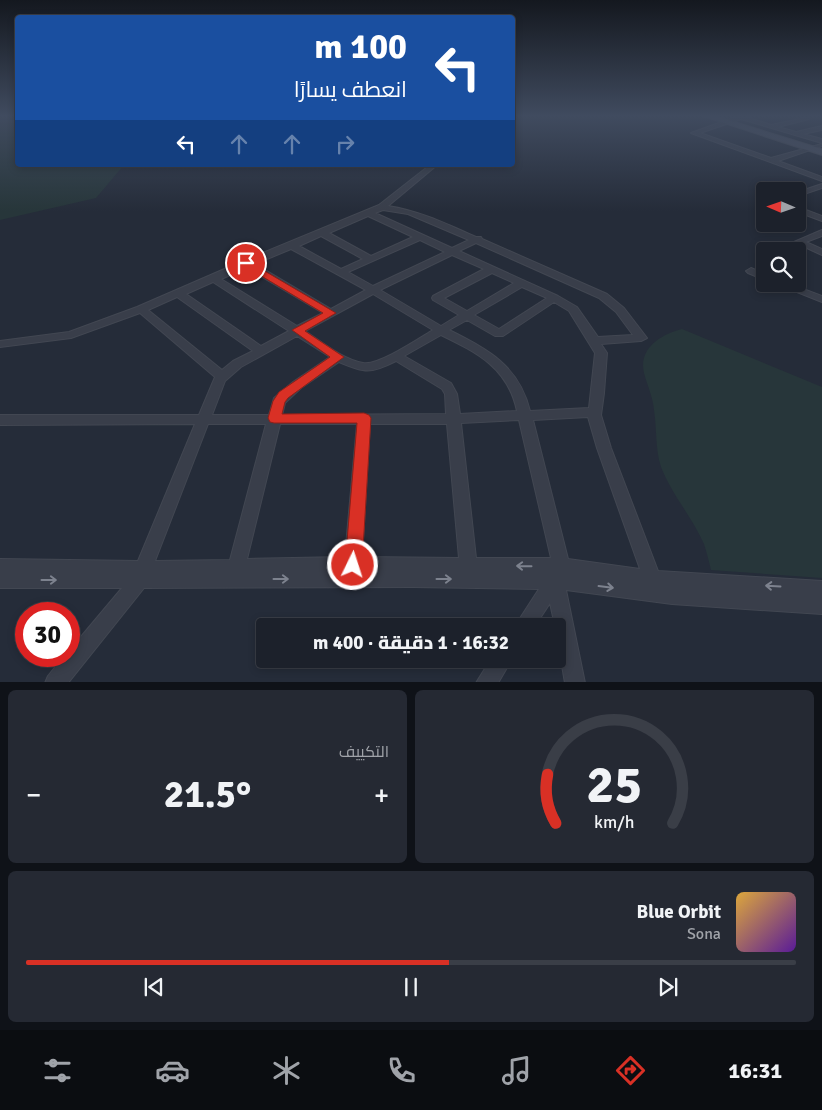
<!DOCTYPE html>
<html lang="ar">
<meta charset="utf-8">
<style>
body{margin:0;font-family:Signika,Cairo,sans-serif;background:#252933;color:#f1f3f6;direction:rtl;height:100vh;display:flex;flex-direction:column;font-size:19px;white-space:nowrap}
*{box-sizing:border-box;margin:0}
p{font-size:16px;color:#a0a3a9}
.icon{flex:none;width:28px;height:28px;fill:none;stroke:currentColor;stroke-width:2;stroke-linecap:round;stroke-linejoin:round}
.map{position:relative;height:682px;overflow:hidden;direction:ltr}
.side{display:flex;flex-direction:column;gap:8px;padding:8px;background:#0f1218;flex:1}
.side>*{flex:none}
.guide{position:absolute;left:15px;top:15px;width:500px;height:152px;border-radius:5px;box-shadow:0 2px 8px #0003,0 0 0 1px #3a3e47;direction:rtl;background:#1a4fa0;color:#fff;overflow:hidden}
.needle{width:32px;rotate:272deg}
.tools{position:absolute;left:756px;top:182px;display:grid;gap:10px}
.tools a{display:grid;place-items:center;width:50px;height:50px;border-radius:5px;background:#1c212b;box-shadow:0 2px 8px #0003,0 0 0 1px #3a3e47;font-size:25px}
.speed{position:absolute;left:15px;top:602px;display:flex;gap:10px;font-size:25px;font-weight:700;text-align:center}
.speed>*{display:grid;place-content:center;width:65px;height:65px;border-radius:50%;background:#1c212b;box-shadow:0 2px 8px #0003,0 0 0 1px #3a3e47;line-height:1}
.speed .limit{border:8px solid #d22;background:#fff;color:#111}
.pin{position:absolute;display:grid;place-items:center;width:42px;height:42px;color:#fff;margin:-21px;border:2px solid #fff;border-radius:50%;box-shadow:0 1px 5px #0007}
.me{position:absolute;width:55px;margin:-28px;rotate:4deg;stroke-linejoin:round;filter:drop-shadow(0 0 4px #0008)}
.turn{display:flex;align-items:center;gap:18px;height:105px;padding:0 25px;font-size:22px}
.turn .icon{width:65px;height:65px;stroke-width:2.5}
.turn b{display:block;font-size:35px;line-height:42px}
.lanes{display:flex;align-items:center;height:48px;padding:0 25px;background:#0003;justify-content:center;gap:25px;direction:ltr}
.lanes .off{opacity:.35}
.big{font-size:38px;font-weight:800;line-height:1.1}
.side .widget{flex:1;display:flex;flex-direction:column;justify-content:center;gap:8px;min-width:0;padding:0 18px;border-radius:8px;background:#252933}
.side .dial{align-items:center;gap:0}
.dial svg{height:130px;overflow:visible;fill:none;stroke:#3a3e47;stroke-width:7;stroke-linecap:round;text-anchor:middle}
.dial text{fill:#f1f3f6;stroke:none}
.song{display:flex;align-items:center;gap:15px}
.cover{width:60px;height:60px;border-radius:8px;background:linear-gradient(135deg,hsl(40 70% 55%),hsl(270 70% 35%))}
.played{height:5px;border-radius:2px;background:linear-gradient(90deg,#d93025 55%,#3a3e47 55%)}
.keys{display:flex;justify-content:space-around;direction:ltr}
.heat{display:flex;justify-content:space-between;align-items:center;font-size:28px;direction:ltr}
.side .tiles{flex:1;display:grid;gap:8px;grid-template-columns:1fr 1fr}
.widget:last-child{grid-column:span 2}
.trip{position:absolute;left:256px;top:618px;width:310px;height:50px;border-radius:5px;background:#1c212b;box-shadow:0 2px 8px #0003,0 0 0 1px #3a3e47;font-weight:800;line-height:50px;text-align:center;direction:rtl}
.menu{display:flex;height:80px;justify-content:space-around;align-items:center;background:#0b0d11;color:#a0a3a9}
.menu .icon{width:35px;height:35px}
.menu .on{color:#d93025}
.menu b{font-size:22px;color:#f1f3f6}
.map>svg:first-child{display:block}
.green{fill:#27363a}
.lines{fill:none;stroke-linecap:round;stroke-linejoin:round}
.street-casing{stroke:#424752;stroke-width:2}
.secondary-casing{stroke:#424752;stroke-width:2}
.street{fill:#393e4a;fill-rule:evenodd}
.secondary{fill:#474d5c;fill-rule:evenodd}
.oneway{stroke:#7d828e}
.route{fill:#d93025;stroke:#8d1f18}
</style>
<div class="map">
<svg width="822" height="683" viewBox="0 0 822 683">
<rect width="100%" height="100%" fill="#252c39"/>
<path class="green" d="M0,115h17l1,50h106l-28,33 -96,22z
M682,329l140,58v191l-111,-8c-2,-8 -4,-17 -7,-26 -12,-27 -32,-49 -43,-77 -6,-19 -4,-38 -7,-57 -1,-13 -7,-25 -10,-37 -6,-25 18,-39 38,-44z"/>
<g class="lines">
<defs>
<path id="street" d="M741,115h10l-5,2 25,8 38,-8v2l-31,8 18,5 26,-6v4l-19,4 19,5v4l-81,-24 -41,14 71,25 51,-14v2l-44,15 44,16v4l-131,-48z
M430,165h7l-49,41c32,5 59,18 88,31h5l1,2 125,55 17,14 23,30 -6,3 -40,3 6,9 -3,40 -3,22 10,33 47,123 164,10v33l-150,-10 -106,-14 19,93h-20l-7,-41v-16h-3l-5,-23 -15,23h-20l24,-37 -126,-2 -269,1 -76,95h-23l3,-7 16,-20h5v-5l53,-63h-122v-29l138,2 57,-137 -195,1v-10h199l16,-38 -75,-64 -69,25 -71,9v-6l69,-9 68,-25 106,-46 136,-56zM383,210l25,4 61,26 -17,8 -77,-35zM368,216l45,21 -42,19 -42,-23zM321,236l42,23 -22,10 -42,-23zM420,240l25,12 -72,34 -25,-14zM476,243l123,55 17,14 17,23 -35,2 -21,-30 -19,-11 -99,-45zM291,249l75,41 -35,19 -76,-45zM452,255l32,14 -51,27 -1,2 1,2 26,15 -18,11 -61,-36zM247,268l76,45 -26,13 -76,-47zM492,273l22,10 -47,28 -23,-13zM213,282l76,49 -28,15 -75,-52zM522,287l25,11 -48,31 -25,-14zM373,294l60,36c-15,9 -55,36 -70,33 -21,-4 -41,-21 -58,-32zM177,297l76,54 -20,10 -11,9 -74,-60zM554,302l15,9 26,42 -6,55 -59,3c-11,-45 -42,-62 -81,-81l18,-10 28,16h8zM441,335c37,18 67,33 76,76l-57,3 -3,-20 -6,-11 -47,-27zM297,336l33,21 -37,25 -19,16 -5,17h-57l13,-34 16,-14zM396,361l46,28 3,5 1,20 -164,1 3,-12 16,-15 38,-26c26,11 31,12 57,-1zM588,417l9,31 43,121 -72,-10 -35,-139zM519,420l32,138h-75l-15,-135zM208,424h58l-36,136 -75,1zM280,424h77l-12,133 -98,2zM370,424h77l12,134 -97,-1z
M822,184v4l-24,8v-4z
M798,207l24,9v5l-24,-9z
M822,230v6l-16,6 16,7v6l-28,-13z
M751,268l14,6v6l-17,-7 -2,-2z
M777,284h13l32,12v6z
M491,659h21l-14,24h-22z"/>
<path id="secondary" d="M700,115h12l110,34v6z"/>
</defs>
<use href="#street" class="street-casing"/>
<use href="#secondary" class="secondary-casing"/>
<use href="#street" class="street"/>
<use href="#secondary" class="secondary"/>
</g>
<defs><path id="oneway-shaft" d="M-6 0H5M1.5-3L5.5 0L1.5 3" fill="none" stroke-width="1.6" stroke-linecap="round" stroke-linejoin="round" transform="scale(1.25)"/></defs>
<g class="oneway">
<use href="#oneway-shaft" transform="translate(524 566) rotate(-179)"/>
<use href="#oneway-shaft" transform="translate(281 579)"/>
<use href="#oneway-shaft" transform="translate(444 579)"/>
<use href="#oneway-shaft" transform="translate(49 580)"/>
<use href="#oneway-shaft" transform="translate(773 586) rotate(-177)"/>
<use href="#oneway-shaft" transform="translate(606 587) rotate(7)"/>
</g>
<linearGradient id="sky" x2="0" y2="1"><stop stop-color="#14181f"/><stop offset="0.55" stop-color="#404b5f"/><stop offset="1" stop-color="#404b5f" stop-opacity="0"/></linearGradient>
<rect width="822" height="211" fill="url(#sky)"/>
<path class="route" d="M246,260l90,53 -31,18 39,26 -56,41 -3,4 -3,12 82,-1 5,2 2,3 -9,147 -3,5 -6,3 -6,-3 -2,-5 12,-142h-83l-4,-1 -2,-4 5,-17 6,-9 51,-35 -38,-27 31,-17 -80,-48 -1,-2z"/>
</svg>
<div class="tools">
<a><svg class="needle" viewBox="-14 -14 28 28"><path d="M0-13l5 13h-10z" fill="#e53935"/><path d="M0 13l5-13h-10z" fill="#a0a3a9"/></svg></a>
<a><svg class="icon" aria-label="search" viewBox="0 0 24 24"><circle cx="10" cy="10" r="6"/><path d="M15 15l6 6"/></svg></a>
</div>
<div class="speed"><div class="limit">30</div></div>
<div class="pin" style="left:246px;top:263px;background:#d93025"><svg class="icon" aria-label="arrive" viewBox="0 0 24 24"><path d="M6 21V4h12l-3 4 3 4H6"/></svg></div>
<svg class="me" style="left:353px;top:565px" viewBox="-20 -20 40 40"><circle r="17" fill="#d93025" stroke="#fff" stroke-width="3"/><path d="M0-11L8 9 0 5-8 9z" fill="#fff"/></svg>
<div class="trip">16:32 · 1 دقيقة · 400 m</div>
<div class="guide">
<div class="turn"><svg class="icon" aria-label="left" viewBox="0 0 24 24"><path d="M17 20v-9H6M10 6l-5 5 5 5"/></svg><div><b>100 m</b>انعطف يسارًا</div></div>
<div class="lanes"><svg class="icon" aria-label="left" viewBox="0 0 24 24"><path d="M17 20v-9H6M10 6l-5 5 5 5"/></svg><svg class="icon off" aria-label="ahead" viewBox="0 0 24 24"><path d="M12 20V5M6 11l6-6 6 6"/></svg><svg class="icon off" aria-label="ahead" viewBox="0 0 24 24"><path d="M12 20V5M6 11l6-6 6 6"/></svg><svg class="icon off" aria-label="right" viewBox="0 0 24 24"><path d="M7 20v-9h11M14 6l5 5-5 5"/></svg></div>
</div>
</div>
<section class="side">
<div class="tiles">
<div class="widget dial"><svg viewBox="0 0 100 80">
<path d="M14 69A42 42 0 1 1 86 69"/>
<path d="M14 69A42 42 0 0 1 9 39" stroke="#d93025"/>
<text x="50" y="56" font-size="32" font-weight="700">25</text>
<text x="50" y="72" font-size="11">km/h</text>
</svg></div>
<div class="widget"><p>التكييف</p>
<div class="heat"><a>−</a><b class="big">21.5°</b><a>+</a></div>
</div>
<div class="widget">
<div class="song"><i class="cover"></i><div><b>Blue Orbit</b><p>Sona</p></div></div>
<div class="played"></div>
<div class="keys"><svg class="icon" aria-label="previous" viewBox="0 0 24 24"><path d="M18 5L8 12l10 7zM5 5v14"/></svg><svg class="icon" aria-label="pause" viewBox="0 0 24 24"><path d="M8 5v14M16 5v14"/></svg><svg class="icon" aria-label="next" viewBox="0 0 24 24"><path d="M6 5l10 7-10 7zM19 5v14"/></svg></div>
</div>
</div>
</section>
<nav class="menu">
<b>16:31</b>
<svg class="icon on" aria-label="directions" viewBox="0 0 24 24"><path d="M12 3l9 9-9 9-9-9zM9 14v-3h6M13 9l2 2-2 2"/></svg>
<svg class="icon" aria-label="music" viewBox="0 0 24 24"><path d="M9 18V5l10-2v13"/><circle cx="6" cy="18" r="3"/><circle cx="16" cy="16" r="3"/></svg>
<svg class="icon" aria-label="phone" viewBox="0 0 24 24"><path d="M5 4h4l2 5-3 2q2 4 5 5l2-3 5 2v4C11 20 4 13 5 4z"/></svg>
<svg class="icon" aria-label="climate" viewBox="0 0 24 24"><path d="M12 3v18M4 7l16 10M4 17L20 7"/></svg>
<svg class="icon" aria-label="car" viewBox="0 0 24 24"><path d="M5 17H2v-5l4-1 3-4h7l3 4 3 1v5h-3M9 17h6M6 11h13"/><circle cx="7" cy="17" r="2"/><circle cx="17" cy="17" r="2"/></svg>
<svg class="icon" aria-label="filters" viewBox="0 0 24 24"><path d="M4 7h16M4 17h16"/><circle cx="9" cy="7" r="2"/><circle cx="15" cy="17" r="2"/></svg>
</nav>
